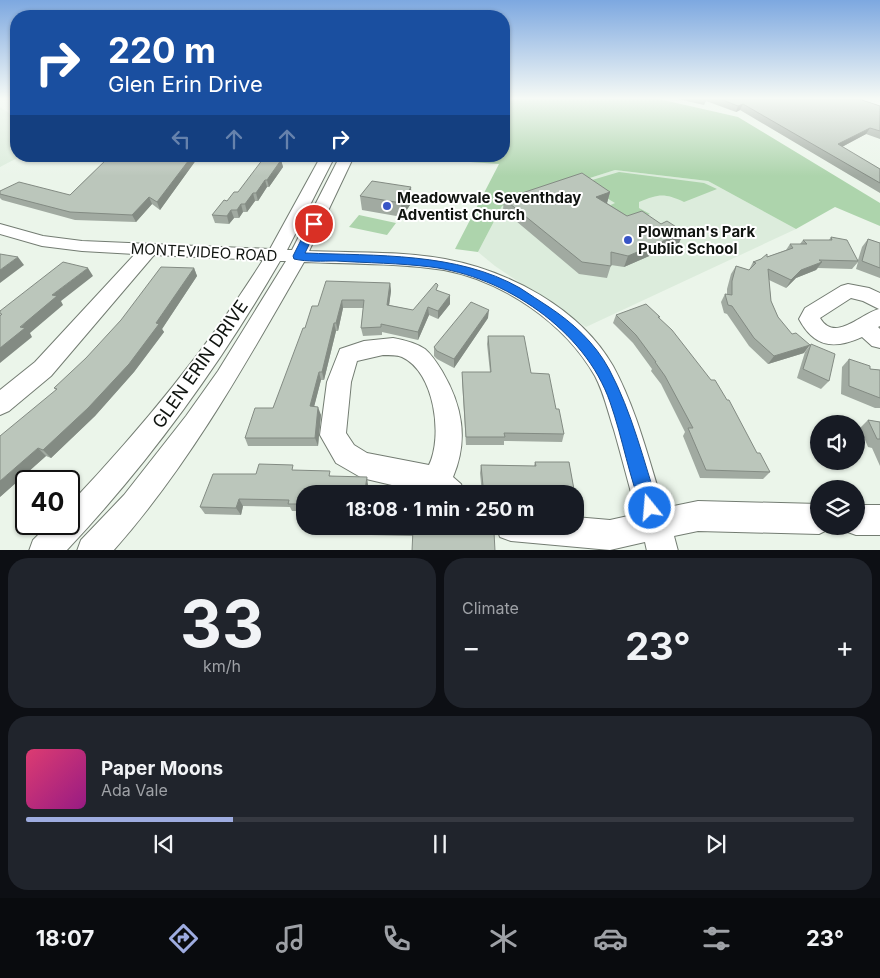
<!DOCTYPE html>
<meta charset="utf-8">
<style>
body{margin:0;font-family:Inter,sans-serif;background:#20242c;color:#f1f3f6;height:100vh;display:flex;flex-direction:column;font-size:19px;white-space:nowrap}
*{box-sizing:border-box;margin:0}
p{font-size:16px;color:#9ea1a6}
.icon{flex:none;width:28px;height:28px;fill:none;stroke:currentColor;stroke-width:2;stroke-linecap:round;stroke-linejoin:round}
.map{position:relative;height:550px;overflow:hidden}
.drawer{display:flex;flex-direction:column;gap:8px;padding:8px;background:#0d0f14;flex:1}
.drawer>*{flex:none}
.guide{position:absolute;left:10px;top:10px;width:500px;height:152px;border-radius:20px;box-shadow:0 1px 4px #0004;background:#1a4fa0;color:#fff;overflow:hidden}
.tools{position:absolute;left:810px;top:415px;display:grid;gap:10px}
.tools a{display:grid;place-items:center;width:55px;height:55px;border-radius:50%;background:#171b24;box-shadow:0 1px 4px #0004;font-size:25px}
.speed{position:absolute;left:15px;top:470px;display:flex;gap:10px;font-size:25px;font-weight:700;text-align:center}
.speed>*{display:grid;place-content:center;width:65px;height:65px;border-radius:50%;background:#171b24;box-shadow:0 1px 4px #0004;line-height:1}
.speed .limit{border:2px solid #111;border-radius:8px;background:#fff;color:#111}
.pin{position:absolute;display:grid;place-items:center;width:42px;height:42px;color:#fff;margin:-21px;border:2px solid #fff;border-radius:50%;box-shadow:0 1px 5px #0007}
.me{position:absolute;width:55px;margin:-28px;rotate:343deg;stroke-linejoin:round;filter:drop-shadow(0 0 4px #0008)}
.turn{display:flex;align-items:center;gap:18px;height:105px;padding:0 15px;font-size:22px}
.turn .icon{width:65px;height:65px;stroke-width:2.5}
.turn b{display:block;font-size:35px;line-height:42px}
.lanes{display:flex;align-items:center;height:48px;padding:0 15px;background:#0003;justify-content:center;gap:25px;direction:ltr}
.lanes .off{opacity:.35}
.big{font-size:38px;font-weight:700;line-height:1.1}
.drawer .card{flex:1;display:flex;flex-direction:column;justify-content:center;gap:8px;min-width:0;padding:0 18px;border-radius:20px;background:#20242c}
.drawer .dial{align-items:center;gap:0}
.dial b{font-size:65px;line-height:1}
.song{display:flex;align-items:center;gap:15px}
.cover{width:60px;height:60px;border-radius:8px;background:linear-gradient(135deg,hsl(340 70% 55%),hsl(310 70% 35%))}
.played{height:5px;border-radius:2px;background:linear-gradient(90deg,#9eace0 25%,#363941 25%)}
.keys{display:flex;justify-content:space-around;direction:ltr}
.heat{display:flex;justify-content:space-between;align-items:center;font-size:28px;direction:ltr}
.drawer .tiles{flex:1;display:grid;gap:8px;grid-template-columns:1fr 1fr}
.card:last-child{grid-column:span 2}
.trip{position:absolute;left:296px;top:485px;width:288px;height:50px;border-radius:20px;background:#171b24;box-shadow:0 1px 4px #0004;font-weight:700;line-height:50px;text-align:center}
.tabs{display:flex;height:80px;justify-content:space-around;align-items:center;background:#090b0e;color:#9ea1a6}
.tabs .icon{width:35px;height:35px}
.tabs .active{color:#9eace0}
.tabs b{font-size:22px;color:#f1f3f6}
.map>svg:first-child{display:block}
.built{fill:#dcecdc}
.green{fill:#add4ac}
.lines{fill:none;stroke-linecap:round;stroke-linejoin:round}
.minor-casing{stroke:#737c72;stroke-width:2}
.minor{fill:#fff;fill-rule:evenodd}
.wall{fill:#a1aaa1}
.shaded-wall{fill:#838b83}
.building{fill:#bbc6bb;stroke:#838b83}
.route{fill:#1a73e8;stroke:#114b97}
.poi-dot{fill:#3855c6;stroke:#fff;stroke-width:2}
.labels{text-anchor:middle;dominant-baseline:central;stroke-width:4;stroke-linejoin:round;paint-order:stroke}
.poi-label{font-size:15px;font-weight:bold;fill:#101410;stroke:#fff;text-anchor:start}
.street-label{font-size:15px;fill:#101410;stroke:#fff}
.near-street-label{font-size:18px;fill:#101410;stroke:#fff}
</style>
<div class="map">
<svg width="880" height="551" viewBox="0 0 880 551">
<rect width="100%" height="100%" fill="#ebf5ea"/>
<path class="built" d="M0,107l16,11v38h5l-21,11z
M615,170l93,11 88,48 -210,98 -91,-61 -17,-14 24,-46z"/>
<path class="green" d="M504,99h155l79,18 142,86v23l-45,-19 -39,22 -88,-48 -93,-11 -113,36 -24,46 -23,-3 44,-85 -116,-8h121z
M619,172l85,11 13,6 -33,13c-20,-9 -25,-8 -45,0v6l11,6 -25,11 -23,-16 13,-6 -33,-20z
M359,215l37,8 -9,12 -38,-8z"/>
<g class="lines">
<defs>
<path id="minor" d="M863,99h17v7l-16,-5z
M321,156h14l-48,94h5l48,-94h14l-45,95c45,2 92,0 136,8 64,12 135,49 168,107 24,44 36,95 51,142l34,-7 121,3v22h12l-2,3 -10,5 -121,-3 -24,5 4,15h-31l-2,-9 -35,8 -99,-9 -11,-4 -4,-11h79v-9l35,3 27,-6c-8,-28 -15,-56 -23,-84 -6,-18 -10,-37 -19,-54 -30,-53 -92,-95 -151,-106 -46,-7 -94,-6 -140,-8 -58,101 -113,201 -191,289h-36l4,-11 43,-45 62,-79 32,-45 68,-110h-6c-60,104 -131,202 -214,290h-37l4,-11 16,-16h20v-19c72,-76 138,-156 194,-245l-109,-5 -103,121 -42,35 -9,4v-25l35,-28 100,-108 -53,-3 -40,-5 -42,-12v-10l43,12 39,5 188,8z
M848,284l21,4 11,5v33l-2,1 2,2v19l-8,-2 -10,-9c-29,13 -48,10 -63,-18l6,-11 36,-22zM851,298l12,3 16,8c-19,5 -44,34 -59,9z
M393,338c11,2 23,5 32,11 7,6 12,14 17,22 20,34 27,68 11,106l8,7 4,10h-35l-68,-16 -26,-15 -16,-28 7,-53 13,-33 24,-8zM383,355c7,0 14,0 19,2 33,15 41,80 27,108l-62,-12 -13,-8 -8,-12 5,-51 6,-21z
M856,505h24v30h-24l-11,-4 -1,-5h12z"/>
</defs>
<use href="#minor" class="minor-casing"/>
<use href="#minor" class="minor"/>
</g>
<path class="wall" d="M678,99h181l21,7v33l-14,-5 -24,13 38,22v24l-140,-83 -4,2 -30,-11 -2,4z
M110,156h89l-39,54 -8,-6 -16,18 -61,-2 -73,-20 -2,-2v-7l70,4z
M281,160l2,7 -14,20h-2l-9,14h-3l-8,11h-4l-4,6h-5l-5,6 -14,-1 -3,-8 15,-14z
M610,192l-3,11 20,13 34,8 23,8 -5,11 -55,24 -13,-2 -4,13 -28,-4 -76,-64 1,-11z
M360,196l52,6 -10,15 -40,-7z
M831,237l27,23 4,-13 6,-8 12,4v35l-24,-9 2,-7 -6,7 -34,-1 -2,2 -20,8 -10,10 -17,-8 2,21 7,16 26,36 -36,11 -19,-18 -22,-32 -3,-1 -3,-11 4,-8h2v-5l4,-15 5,-8 13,4 4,-8 33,-12 4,-6h10l3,-4h26z
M194,268l3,8 -35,53 2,3 -30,40 -39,44 -44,42 -5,-2 -46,41 56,-107 -2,-2z
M390,283l1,8 -2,14 24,5 25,-19 12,13 -12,15 -9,-4 -11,25 -36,-8v3l-19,1 -2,-8 2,-20h-20l-5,23h-2l-12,49h-3l-7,26 7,9 -3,31h-70l-3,-8 28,-30 32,-80 13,-22z
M616,315l43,3 111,154 -7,7 -63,-1 -17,-42 2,-4 -24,-48 -10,-13 1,-2 -19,-26 -20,-20z
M488,318l-34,50 -17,-9 -3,-3v-9z
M488,336l43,37 25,36 8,25 -2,8 -58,-1v4h-38l-4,-65v-8h28l-3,-28z
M811,344l18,37 -8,8 -24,-11 8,-26z
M849,359l21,10 10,1v38h-5l-34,-14 1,-27z
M868,420l12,2v44l-8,-18 -4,-1 -8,-19z
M535,462h34l6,33v-1h-93l-2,-21 1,-8 53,1z
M295,470l37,6 36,9 -63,9v17h-13l-2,-4 -47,-1 -2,9 -36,-1 -5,-7 56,-33z
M328,526h123l-38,10 -42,-1 -1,-4 -40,-1z"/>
<path class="shaded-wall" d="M743,104l-3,6 -4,2 2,-6z
M870,128l-4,6 -32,17 4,-7z
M192,156h7l-39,54 -3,-8z
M281,160l2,7 -14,20 -2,-7z
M265,180l2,7 -9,14 -2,-8z
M411,187l1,15 -10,15 -1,-14z
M610,192l-3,11 -14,5 3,-11z
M253,193l2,8 -8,11 -2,-8z
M149,197l3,7 -16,18 -4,-7z
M241,204l2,8 -4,6 -2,-8z
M231,210l3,8 -5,6 -2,-8z
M684,232l-5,11 -55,24 4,-11z
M18,257l6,8 -24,18v-13z
M822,262l-6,8 -20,8 -10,10 5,-8 10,-10z
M88,268l5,8 -32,25 2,4 -33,28 2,4 -32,26v-15l52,-53z
M194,268l3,8 -35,53 2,3 -30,40 -39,44 -44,42 -8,-8 113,-127z
M390,283l1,8 -3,22 -1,-8z
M450,295v9l-12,15v-8z
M342,300l1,8 -5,23 -2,-8z
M428,307l1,8 -11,25v-8z
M489,310l-1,8 -34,50v-9z
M334,323l2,8 -12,49 -2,-8z
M810,345l-6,8 -36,11 6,-8z
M319,372l2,8 -9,35 -2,-9z
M318,407l3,8 -3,31 -3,-8z
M38,448l8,8 -46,41v-16z
M367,477l1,8 -1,9 -2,-4z
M239,499l4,7 -2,9 -5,-7z"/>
<path class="building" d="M720,99h139l21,7v25l-10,-3 -32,16 42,25v14l-137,-79 -5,2z
M110,156h82l-35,46 -8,-5 -17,18 -62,-3 -70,-18v-3l19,-9 51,13z
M263,159l18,1 -14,20h-2l-9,13h-3l-8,11h-4l-4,6h-6l-4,6 -15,-1 12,-15 3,1 7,-9h4z
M582,173l28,19 -14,5 31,19 15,-5 19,13 6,-3 17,11 -56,24 -17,-4v14l-29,-4 -78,-63z
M372,181l39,6 -10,16 -41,-7z
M831,237l16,3 11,21 -39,-1 3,2 -21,8 -10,10 -23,-11 3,32 7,16 14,17 4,-1 14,12 -36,11 -20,-18 -22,-32 -4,-1 -3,-11 7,1v-14l4,-15 13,4 7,-7 -3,-1 8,-3 6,-5v3l26,-9 -3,-4h17l-4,-4h29z
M868,239l12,4v25l-18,-7z
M0,254l18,3 -18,13z
M63,262l25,6 -36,27 5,1 -37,31 5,1 -25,20v-32l2,-2h-2v-3z
M161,267l33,1 -38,55 3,1 -30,40 -41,44 -45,42 -5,-2 -38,33v-45l57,-47 -3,-1 32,-30 35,-38z
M326,281l64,2 -3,22 26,5 23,-27 2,2 -2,5 14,5 -12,16 -10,-4 -10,25 -37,-8v3l-20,1 3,-28h-22l-6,23h-2l-12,49h-3l-9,34 8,1 -3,31h-70l10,-30h18l30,-80h2l7,-22h6z
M471,302l18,8 -35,49 -17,-8 -3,-4z
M646,304l14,13h-2l14,13 39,50h4l12,20h2l28,53h3l10,19 -64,-2 -18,-42h5l-28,-52 -10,-14h1l-20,-27 -20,-20z
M488,336h36l7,37 18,1 7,35h3l5,25 -60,-1 1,4h-39l-4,-65h29z
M811,344l24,10 -6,27 -26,-12z
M849,359l21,7v3l10,1v28l-31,-12z
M868,420l12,2v17h-3z
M535,462h34l6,33v-1h-35l-1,-7 -56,-1 -2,-21 55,1z
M259,464l34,1 -1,5 38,1 -1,5 38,1 -2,13 43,1v3h-103v10h-17l1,-4 -50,-1 -3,9 -36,-1 13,-33h43z
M370,526h81v6h43l1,19h-83l1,-22 -43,-1z"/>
<linearGradient id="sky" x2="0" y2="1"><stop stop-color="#7da8e0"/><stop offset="0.56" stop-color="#f6faf6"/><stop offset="1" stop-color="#f6faf6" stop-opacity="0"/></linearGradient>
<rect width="880" height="176" fill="url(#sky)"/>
<path class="route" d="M314,221l5,3 -14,29c71,3 152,-1 215,35 10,6 19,13 29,19 24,16 46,36 60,62 23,43 35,93 50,139l-3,6 -6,3 -6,-3c-15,-36 -21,-75 -34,-112 -25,-72 -106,-126 -179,-135 -32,-4 -63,-4 -95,-6 -13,0 -29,1 -42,-2l-1,-3 16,-32z"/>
<g class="poi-dot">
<circle cx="387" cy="206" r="5"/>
<circle cx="628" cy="240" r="5"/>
</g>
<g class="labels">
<g class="poi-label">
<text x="397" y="197">Meadowvale Seventhday<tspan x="397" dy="17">Adventist Church</tspan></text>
<text x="638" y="231">Plowman's Park<tspan x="638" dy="17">Public School</tspan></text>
</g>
<g class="street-label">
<text transform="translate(204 252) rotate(3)">MONTEVIDEO ROAD</text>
</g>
<g class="near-street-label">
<text transform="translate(200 364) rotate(-55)">GLEN ERIN DRIVE</text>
</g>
</g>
</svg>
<div class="tools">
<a><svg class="icon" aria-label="sound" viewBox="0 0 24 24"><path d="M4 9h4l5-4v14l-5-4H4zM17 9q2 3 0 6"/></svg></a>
<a><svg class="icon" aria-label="layers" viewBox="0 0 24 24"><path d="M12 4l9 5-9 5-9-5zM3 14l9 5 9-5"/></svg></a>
</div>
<div class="speed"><div class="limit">40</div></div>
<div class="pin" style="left:314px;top:224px;background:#d93025"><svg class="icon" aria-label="arrive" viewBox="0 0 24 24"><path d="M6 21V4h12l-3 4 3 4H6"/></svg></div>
<svg class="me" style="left:650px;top:508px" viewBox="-20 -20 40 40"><circle r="17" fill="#1a73e8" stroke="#fff" stroke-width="3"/><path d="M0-11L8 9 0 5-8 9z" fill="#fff"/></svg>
<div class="trip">18:08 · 1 min · 250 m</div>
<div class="guide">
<div class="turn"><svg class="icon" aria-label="right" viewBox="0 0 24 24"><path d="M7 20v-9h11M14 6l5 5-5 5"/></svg><div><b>220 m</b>Glen Erin Drive</div></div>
<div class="lanes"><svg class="icon off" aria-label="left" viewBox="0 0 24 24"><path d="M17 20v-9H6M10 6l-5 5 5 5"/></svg><svg class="icon off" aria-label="ahead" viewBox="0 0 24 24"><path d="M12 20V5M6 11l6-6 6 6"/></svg><svg class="icon off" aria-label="ahead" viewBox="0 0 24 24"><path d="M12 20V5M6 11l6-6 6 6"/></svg><svg class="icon" aria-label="right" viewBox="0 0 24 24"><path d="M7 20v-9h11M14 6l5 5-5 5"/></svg></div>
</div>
</div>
<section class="drawer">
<div class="tiles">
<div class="card dial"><b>33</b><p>km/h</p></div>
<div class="card"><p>Climate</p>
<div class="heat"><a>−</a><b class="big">23°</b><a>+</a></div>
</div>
<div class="card">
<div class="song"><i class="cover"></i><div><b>Paper Moons</b><p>Ada Vale</p></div></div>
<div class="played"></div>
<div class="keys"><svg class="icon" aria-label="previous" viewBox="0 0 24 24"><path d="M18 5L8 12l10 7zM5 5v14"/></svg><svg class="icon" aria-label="pause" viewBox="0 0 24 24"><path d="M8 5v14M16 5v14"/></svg><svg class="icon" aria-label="next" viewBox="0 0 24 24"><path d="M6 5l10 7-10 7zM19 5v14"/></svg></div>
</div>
</div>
</section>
<nav class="tabs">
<b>18:07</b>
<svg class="icon active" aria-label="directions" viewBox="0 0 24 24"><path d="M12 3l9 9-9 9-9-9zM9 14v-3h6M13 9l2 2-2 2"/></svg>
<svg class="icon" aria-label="music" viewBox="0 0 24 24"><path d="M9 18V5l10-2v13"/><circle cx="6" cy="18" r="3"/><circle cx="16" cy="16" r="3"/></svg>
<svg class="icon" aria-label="phone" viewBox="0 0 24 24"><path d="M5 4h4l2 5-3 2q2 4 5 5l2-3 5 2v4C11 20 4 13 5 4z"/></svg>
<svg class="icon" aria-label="climate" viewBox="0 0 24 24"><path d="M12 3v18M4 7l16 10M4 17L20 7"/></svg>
<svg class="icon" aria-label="car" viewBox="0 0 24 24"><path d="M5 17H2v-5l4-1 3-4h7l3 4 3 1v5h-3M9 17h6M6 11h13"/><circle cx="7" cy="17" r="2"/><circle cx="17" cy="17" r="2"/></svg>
<svg class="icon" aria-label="filters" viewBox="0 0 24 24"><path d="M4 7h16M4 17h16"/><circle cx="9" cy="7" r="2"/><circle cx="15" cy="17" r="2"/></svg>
<b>23°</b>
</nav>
